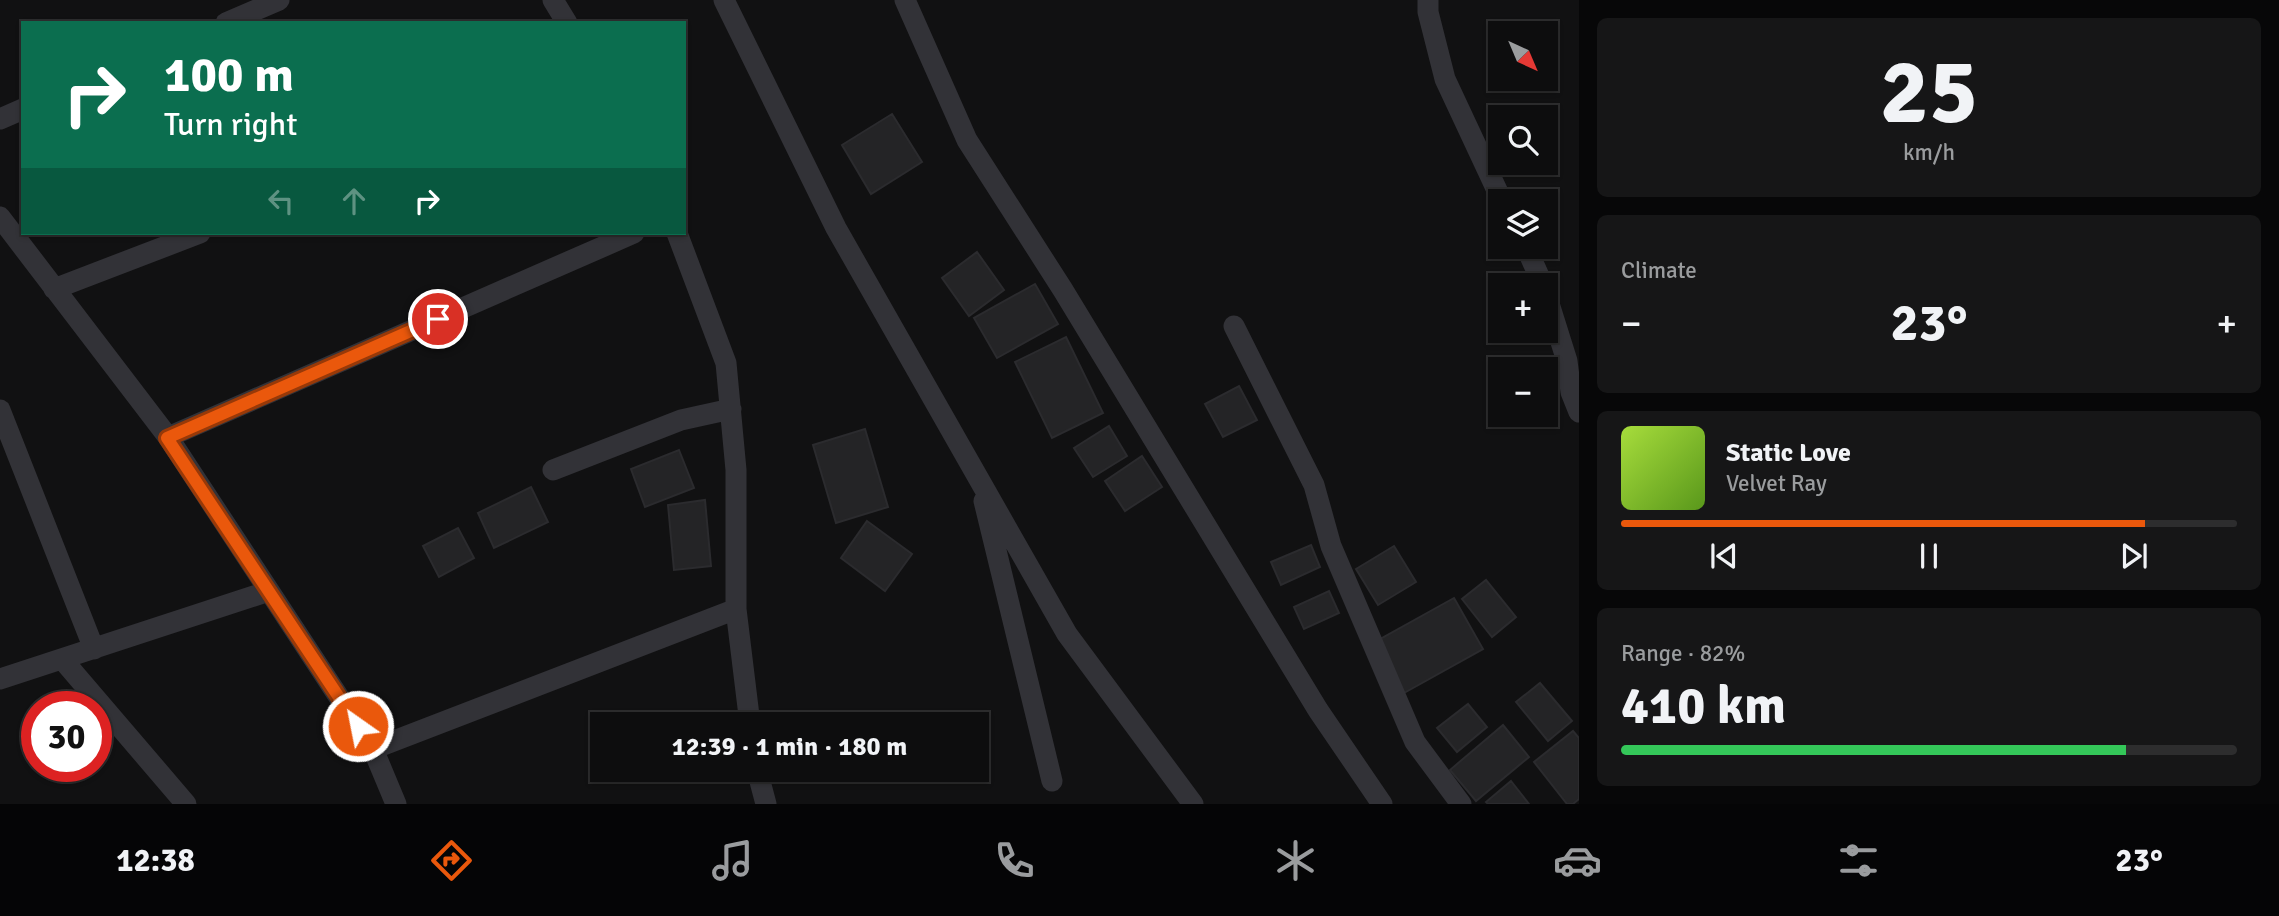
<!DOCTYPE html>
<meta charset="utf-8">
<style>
body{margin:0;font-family:Signika,sans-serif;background:#161617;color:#f1f3f6;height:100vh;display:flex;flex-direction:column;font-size:26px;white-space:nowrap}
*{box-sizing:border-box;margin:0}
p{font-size:23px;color:#9a9c9e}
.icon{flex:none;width:38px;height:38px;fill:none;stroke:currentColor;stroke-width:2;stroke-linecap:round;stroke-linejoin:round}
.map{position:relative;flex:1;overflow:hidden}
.drawer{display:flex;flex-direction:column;gap:18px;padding:18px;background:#070708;width:700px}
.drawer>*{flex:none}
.top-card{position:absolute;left:21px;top:21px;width:665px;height:214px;border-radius:0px;box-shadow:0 2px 5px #0004,0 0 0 2px #2d2d2e;background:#0b6e4f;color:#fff;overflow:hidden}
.needle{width:46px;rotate:136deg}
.tools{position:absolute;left:1488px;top:21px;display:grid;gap:14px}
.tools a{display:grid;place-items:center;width:70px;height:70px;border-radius:0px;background:#0d0d0e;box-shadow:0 2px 5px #0004,0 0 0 2px #2d2d2e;font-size:35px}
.speed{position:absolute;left:21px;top:691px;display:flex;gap:14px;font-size:35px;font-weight:700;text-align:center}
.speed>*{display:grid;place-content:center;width:91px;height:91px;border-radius:50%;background:#0d0d0e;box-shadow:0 2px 5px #0004,0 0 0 2px #2d2d2e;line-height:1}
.speed .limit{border:10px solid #d22;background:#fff;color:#111}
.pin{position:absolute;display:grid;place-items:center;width:60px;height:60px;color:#fff;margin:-30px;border:4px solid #fff;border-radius:50%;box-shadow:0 2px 7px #0007}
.me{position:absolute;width:77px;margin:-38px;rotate:327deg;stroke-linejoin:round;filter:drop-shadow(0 0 5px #0008)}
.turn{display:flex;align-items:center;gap:24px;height:147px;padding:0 28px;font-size:32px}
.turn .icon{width:91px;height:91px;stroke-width:2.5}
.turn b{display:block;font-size:49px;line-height:60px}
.lanes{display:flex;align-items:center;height:66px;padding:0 28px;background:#0003;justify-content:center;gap:35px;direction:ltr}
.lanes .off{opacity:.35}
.big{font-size:52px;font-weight:700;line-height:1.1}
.drawer .tile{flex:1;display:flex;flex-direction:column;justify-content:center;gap:10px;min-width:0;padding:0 24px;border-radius:10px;background:#161617}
.drawer .dial{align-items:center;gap:0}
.dial b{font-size:91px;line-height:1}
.song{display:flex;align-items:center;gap:21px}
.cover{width:84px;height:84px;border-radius:10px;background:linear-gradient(135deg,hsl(80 70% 55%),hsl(90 70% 35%))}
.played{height:7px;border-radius:4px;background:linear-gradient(90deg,#ea580c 85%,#2d2d2e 85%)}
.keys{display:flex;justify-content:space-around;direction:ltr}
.heat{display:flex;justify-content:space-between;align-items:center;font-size:38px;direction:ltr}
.charge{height:10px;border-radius:5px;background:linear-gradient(90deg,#34c759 82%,#2d2d2e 0)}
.trip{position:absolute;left:590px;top:712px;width:399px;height:70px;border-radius:0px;background:#0d0d0e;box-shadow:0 2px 5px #0004,0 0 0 2px #2d2d2e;font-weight:700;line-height:70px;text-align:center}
.tabs{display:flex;height:112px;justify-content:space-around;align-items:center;background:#050506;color:#9a9c9e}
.tabs .icon{width:49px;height:49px}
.tabs .active{color:#ea580c}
.tabs b{font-size:32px;color:#f1f3f6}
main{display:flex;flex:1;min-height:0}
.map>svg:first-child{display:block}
.building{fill:#242426;stroke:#2b2b2e;stroke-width:2}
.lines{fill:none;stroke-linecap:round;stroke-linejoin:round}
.street{stroke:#323237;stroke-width:21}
.route-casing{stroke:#983908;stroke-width:18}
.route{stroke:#ea580c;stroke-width:12}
</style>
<main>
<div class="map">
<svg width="1579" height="804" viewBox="0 0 1579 804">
<rect width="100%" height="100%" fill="#111112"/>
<path class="building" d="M892,114l30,48 -51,32 -29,-49z
M977,252l27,38 -35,26 -27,-38z
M1035,284l23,40 -61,34 -23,-40z
M1066,337l37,76 -51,25 -37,-76z
M1239,386l18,34 -34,17 -18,-33z
M1109,426l18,30 -34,21 -19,-29z
M865,429l23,78 -52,16 -23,-78z
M679,450l15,38 -49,19 -14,-38z
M1142,456l20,31 -37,24 -20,-30z
M531,487l17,35 -54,26 -16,-35z
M705,500l6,66 -37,4 -6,-65z
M867,521l45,33 -27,37 -44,-33z
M458,528l16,30 -35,19 -16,-31z
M1311,545l9,22 -39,18 -10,-23z
M1394,546l22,36 -38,23 -22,-36z
M1486,580l30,37 -24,20 -30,-38z
M1329,591l10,22 -35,16 -10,-22z
M1454,598l29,51 -79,44 -29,-51z
M1540,683l32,38 -24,20 -32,-39z
M1468,704l19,23 -30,25 -20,-24z
M1503,725l26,32 -53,44 -26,-31z
M1573,731l6,7v61l-6,5h-6l-33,-42z
M1511,781l18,23h-41l-2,-2z"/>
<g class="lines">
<path class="street" d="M553,0l14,23
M724,0l112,228 231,406 126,170
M905,0l62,140 96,150 255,420 64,94
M1428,0v12l17,67 57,122
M226,23l53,-23
M0,119l23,-10
M0,217l168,220 205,312 23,55
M677,233l49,130 10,107v139l14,115
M1526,247l17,38
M54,289l146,-56
M1545,291l22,70 4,31 8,20
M1234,326l80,159 17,61 84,196 46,62
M0,410l94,239
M168,437l466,-204
M553,470l128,-50 50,-11
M984,501l68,280
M62,659l124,145
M0,679l269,-88
M373,749l363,-140
M757,770l9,34"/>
</g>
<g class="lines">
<defs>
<path id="route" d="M358,726l-191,-288 271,-119"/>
</defs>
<use href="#route" class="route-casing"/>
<use href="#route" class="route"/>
</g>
</svg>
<div class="tools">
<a><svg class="needle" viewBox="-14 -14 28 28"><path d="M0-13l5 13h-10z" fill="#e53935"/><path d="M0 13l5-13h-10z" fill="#9a9c9e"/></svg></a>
<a><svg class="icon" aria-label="search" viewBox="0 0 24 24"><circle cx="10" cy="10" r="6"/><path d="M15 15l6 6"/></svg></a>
<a><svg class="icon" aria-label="layers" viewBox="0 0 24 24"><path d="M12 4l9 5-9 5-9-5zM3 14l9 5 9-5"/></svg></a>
<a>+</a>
<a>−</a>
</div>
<div class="speed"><div class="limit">30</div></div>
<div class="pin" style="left:438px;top:319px;background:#d93025"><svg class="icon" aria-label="arrive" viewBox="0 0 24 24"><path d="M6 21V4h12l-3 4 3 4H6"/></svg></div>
<svg class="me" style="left:358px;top:726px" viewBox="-20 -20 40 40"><circle r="17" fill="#ea580c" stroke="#fff" stroke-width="3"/><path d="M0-11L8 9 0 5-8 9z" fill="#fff"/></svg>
<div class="trip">12:39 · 1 min · 180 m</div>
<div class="top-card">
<div class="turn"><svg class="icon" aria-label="right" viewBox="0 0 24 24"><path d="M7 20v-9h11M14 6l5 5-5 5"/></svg><div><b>100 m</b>Turn right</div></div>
<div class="lanes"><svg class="icon off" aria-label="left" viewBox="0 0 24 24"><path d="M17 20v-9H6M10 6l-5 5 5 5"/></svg><svg class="icon off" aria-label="ahead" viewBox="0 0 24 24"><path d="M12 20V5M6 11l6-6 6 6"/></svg><svg class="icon" aria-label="right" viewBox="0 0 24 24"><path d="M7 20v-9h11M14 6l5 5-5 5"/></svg></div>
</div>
</div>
<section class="drawer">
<div class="tile dial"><b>25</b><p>km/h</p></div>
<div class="tile"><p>Climate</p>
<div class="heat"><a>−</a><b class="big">23°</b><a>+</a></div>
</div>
<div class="tile">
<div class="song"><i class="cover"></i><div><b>Static Love</b><p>Velvet Ray</p></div></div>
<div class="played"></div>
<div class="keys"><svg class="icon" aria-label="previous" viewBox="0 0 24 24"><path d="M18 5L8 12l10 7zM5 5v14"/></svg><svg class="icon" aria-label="pause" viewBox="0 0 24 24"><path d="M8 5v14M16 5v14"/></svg><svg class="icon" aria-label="next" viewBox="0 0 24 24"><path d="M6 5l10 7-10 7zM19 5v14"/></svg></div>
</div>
<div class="tile"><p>Range · 82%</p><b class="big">410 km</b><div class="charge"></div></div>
</section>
</main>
<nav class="tabs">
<b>12:38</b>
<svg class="icon active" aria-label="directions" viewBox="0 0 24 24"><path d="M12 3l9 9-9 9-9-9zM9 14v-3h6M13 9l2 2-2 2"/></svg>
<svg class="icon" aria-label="music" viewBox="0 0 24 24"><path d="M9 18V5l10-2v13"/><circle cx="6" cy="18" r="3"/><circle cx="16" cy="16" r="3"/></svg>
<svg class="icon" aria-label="phone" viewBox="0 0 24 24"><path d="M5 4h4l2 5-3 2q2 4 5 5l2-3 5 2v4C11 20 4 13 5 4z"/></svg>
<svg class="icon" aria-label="climate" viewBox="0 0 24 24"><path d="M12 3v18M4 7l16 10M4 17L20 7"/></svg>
<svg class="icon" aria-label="car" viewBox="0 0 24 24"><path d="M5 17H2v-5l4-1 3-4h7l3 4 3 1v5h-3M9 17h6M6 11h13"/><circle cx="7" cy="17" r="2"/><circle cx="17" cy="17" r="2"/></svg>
<svg class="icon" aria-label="filters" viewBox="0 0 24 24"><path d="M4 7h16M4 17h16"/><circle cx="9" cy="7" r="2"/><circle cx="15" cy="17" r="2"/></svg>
<b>23°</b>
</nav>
